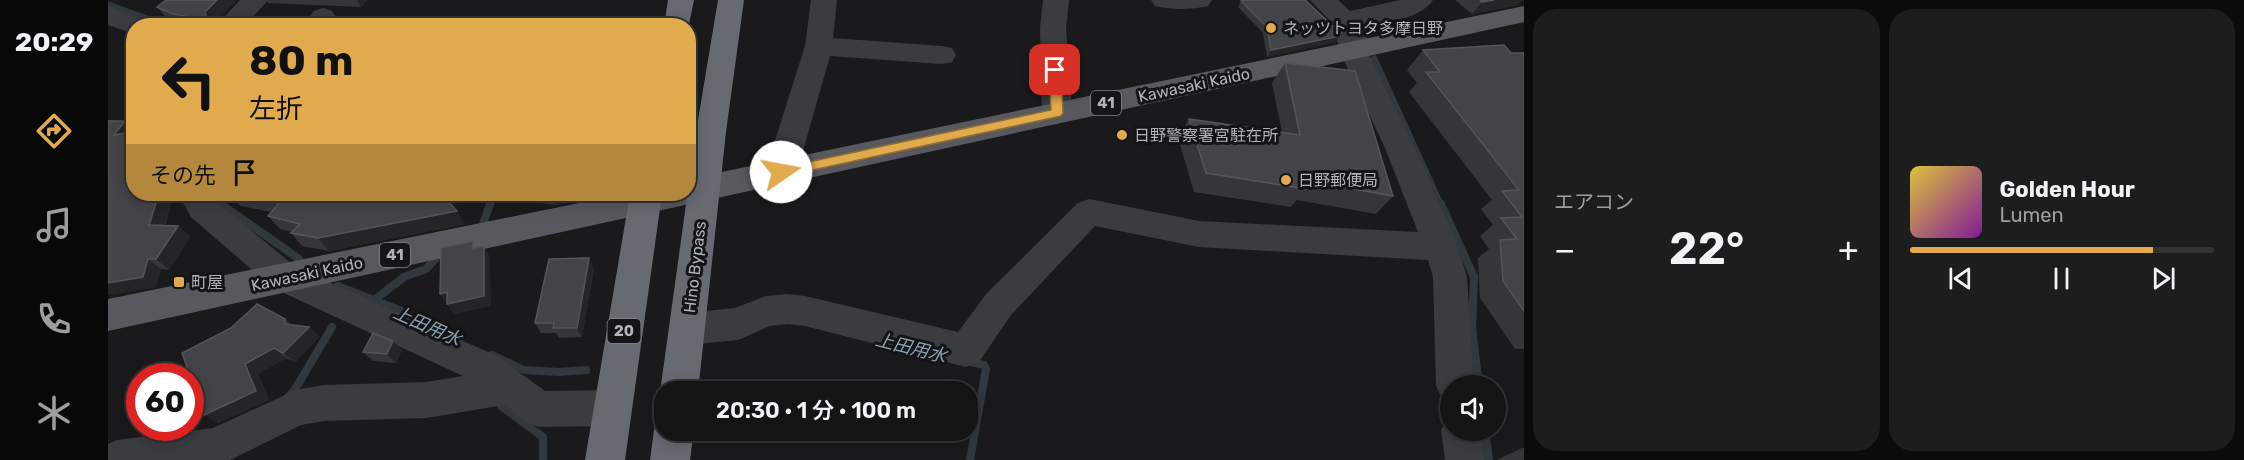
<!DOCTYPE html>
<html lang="ja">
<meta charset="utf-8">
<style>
body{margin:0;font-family:Rubik,"Noto Sans JP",sans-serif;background:#1d1d1e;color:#f1f3f6;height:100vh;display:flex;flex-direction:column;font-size:22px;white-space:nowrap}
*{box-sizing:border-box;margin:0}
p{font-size:20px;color:#9d9ea0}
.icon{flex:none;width:33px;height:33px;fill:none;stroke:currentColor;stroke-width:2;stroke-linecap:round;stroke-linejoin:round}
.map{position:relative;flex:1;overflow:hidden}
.panel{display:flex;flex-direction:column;gap:9px;padding:9px;background:#0b0b0c;width:720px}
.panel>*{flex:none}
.guide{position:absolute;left:18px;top:18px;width:570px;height:183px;border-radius:24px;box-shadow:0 3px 15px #0003,0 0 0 2px #333334;background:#e1aa4c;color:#111;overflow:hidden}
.controls{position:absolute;left:1332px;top:375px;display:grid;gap:12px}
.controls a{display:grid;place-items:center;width:66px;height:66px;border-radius:50%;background:#141415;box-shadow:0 3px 15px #0003,0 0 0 2px #333334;font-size:30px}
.speed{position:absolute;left:18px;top:363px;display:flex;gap:12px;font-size:30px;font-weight:700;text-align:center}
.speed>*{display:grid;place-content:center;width:78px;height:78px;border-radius:50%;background:#141415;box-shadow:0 3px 15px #0003,0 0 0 2px #333334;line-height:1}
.speed .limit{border:9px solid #d22;background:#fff;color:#111}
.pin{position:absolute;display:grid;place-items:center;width:51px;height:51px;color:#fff;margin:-26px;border-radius:12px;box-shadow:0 3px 9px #0006}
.me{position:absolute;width:66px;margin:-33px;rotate:78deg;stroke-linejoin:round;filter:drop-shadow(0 0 4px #0008)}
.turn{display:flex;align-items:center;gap:21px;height:126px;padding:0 24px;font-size:27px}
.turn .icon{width:78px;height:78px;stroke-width:2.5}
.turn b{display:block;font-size:42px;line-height:51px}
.then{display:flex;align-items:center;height:57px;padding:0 24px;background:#0003;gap:12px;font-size:22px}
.big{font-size:45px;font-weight:600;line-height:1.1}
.panel .card{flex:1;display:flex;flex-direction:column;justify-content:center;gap:9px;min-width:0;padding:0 21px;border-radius:24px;background:#1d1d1e}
.song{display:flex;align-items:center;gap:18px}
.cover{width:72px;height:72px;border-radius:9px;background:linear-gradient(135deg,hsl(50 70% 55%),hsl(290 70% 35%))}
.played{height:6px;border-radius:3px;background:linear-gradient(90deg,#e1aa4c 80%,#333334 80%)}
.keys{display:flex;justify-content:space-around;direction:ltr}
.heat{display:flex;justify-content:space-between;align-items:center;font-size:33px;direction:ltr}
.panel .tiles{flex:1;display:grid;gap:9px;grid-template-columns:repeat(2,1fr)}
.trip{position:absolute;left:546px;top:381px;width:324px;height:60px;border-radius:24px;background:#141415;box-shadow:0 3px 15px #0003,0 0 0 2px #333334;font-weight:600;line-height:60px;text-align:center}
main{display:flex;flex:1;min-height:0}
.menu{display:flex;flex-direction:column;width:108px;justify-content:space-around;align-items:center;background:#080808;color:#9d9ea0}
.menu .icon{width:42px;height:42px}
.menu .current{color:#e1aa4c}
.menu b{font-size:27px;color:#f1f3f6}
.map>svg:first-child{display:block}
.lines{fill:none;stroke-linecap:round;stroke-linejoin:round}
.stream-far1{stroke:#31393f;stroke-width:7}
.stream{stroke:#31393f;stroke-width:8}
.minor{fill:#3b3c40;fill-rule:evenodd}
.major{fill:#57595f;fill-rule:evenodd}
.highway{fill:#686a71;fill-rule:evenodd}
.wall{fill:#36363a}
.shaded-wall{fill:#252528}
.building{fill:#434447;stroke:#545559;stroke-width:1.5}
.route{fill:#e1aa4c;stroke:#926e31;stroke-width:1.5}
.poi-dot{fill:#e1aa4c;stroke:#151517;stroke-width:2}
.labels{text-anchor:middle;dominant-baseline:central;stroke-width:6;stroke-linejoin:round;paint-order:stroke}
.shield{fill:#151517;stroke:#808389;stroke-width:1.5}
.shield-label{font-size:15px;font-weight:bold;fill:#aeb2ba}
.poi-label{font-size:16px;fill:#aeb2ba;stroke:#151517;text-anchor:start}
.street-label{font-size:16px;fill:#aeb2ba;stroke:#151517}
.water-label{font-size:18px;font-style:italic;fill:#88a0b1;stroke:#151517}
</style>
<main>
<nav class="menu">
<b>20:29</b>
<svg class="icon current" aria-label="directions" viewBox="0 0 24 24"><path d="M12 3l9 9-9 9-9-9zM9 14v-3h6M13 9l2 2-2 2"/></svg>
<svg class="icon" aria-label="music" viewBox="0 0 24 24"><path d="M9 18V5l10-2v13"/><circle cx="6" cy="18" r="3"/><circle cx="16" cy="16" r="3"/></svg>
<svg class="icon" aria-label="phone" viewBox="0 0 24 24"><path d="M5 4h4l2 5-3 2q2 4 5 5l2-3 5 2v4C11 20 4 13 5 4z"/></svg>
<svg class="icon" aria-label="climate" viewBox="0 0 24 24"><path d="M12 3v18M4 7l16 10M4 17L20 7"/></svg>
</nav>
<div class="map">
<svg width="1416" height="460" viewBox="0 0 1416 460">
<rect width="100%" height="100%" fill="#1a1a1c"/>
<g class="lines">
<path class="stream-far1" d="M0,5l59,21
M1252,26l5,14
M1266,59l67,147
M105,194l10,12
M382,206l4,-12"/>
<path class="stream" d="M113,204l78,55
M1333,204l33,73 -2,51 7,58
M375,224l7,-20
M230,286l66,26 20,13
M265,301l31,-24 22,-8 12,-13
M384,355l32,15 35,2 27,-2
M858,361l18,4 2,4 -16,91
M180,397l6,-6 38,-64
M393,406l42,31v23
M1377,430l4,30"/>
<path class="minor" d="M132,0h28l-23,26h-29z
M703,0h26l-4,38 109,8 10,2 4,7 -4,7 -10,2 -112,-8 -33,116 -5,8 -11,4 -11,-4 -5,-8 40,-126z
M935,0h26l-3,28 6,85 -5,7 -10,4 -10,-4 -5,-7 -2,-85z
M1043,0h61l-4,6c-16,4 -37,4 -53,0z
M1202,0h28l12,11 50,-11h33c-14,21 -51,22 -73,26l8,26 47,96 43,99 9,30 7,109h-24v16l-8,-4 -6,-12 -3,-109 -5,-17 -229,-13 -104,-21 -84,89 -32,47 -13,5 -161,-41 -18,-2 -17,2 -32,14 -51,5 -13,-5 -5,-11 5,-11 13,-5 48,-5 31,-12 21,-2 18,2 153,36 29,-39 91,-90 11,-4 110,22 219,11 -33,-84 -45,-96 -7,-28z
M0,7l37,13 4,6h-15v8l-26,-9z
M215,8l9,3 4,6 -6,9h-28l12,-15z
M70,194h32l3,5 84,69 198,87 50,36 68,-1 14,5 5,13 -5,13 -14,5 -74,1 -14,-5 -21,-17 -77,13 -103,3 -23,4 -71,35h-122v-16l9,-4 96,-12 83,-38 28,-5 103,-3 36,-6 -190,-88 -82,-71z
M1342,415v15h31l4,30h-40l-4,-30 6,-13z"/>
<path class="major" d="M1416,6v16l-1416,309v-32l515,-105h65v-15z"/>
<path class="highway" d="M560,0h26l-6,29v-3h-24z
M610,0h26l-18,132 -28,260h-34v10l-4,-10 36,-260z
M522,194h32l-37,266h-40z
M556,415v15h30l-4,30h-40l4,-30 6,-13z"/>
</g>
<path class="wall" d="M58,0h71l-23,24 1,2h-33l-15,-7 -10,-12z
M158,0h101l-6,7 -93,-4z
M1347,0h67l-5,5 -45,9z
M1133,1l94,41 -68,15 -4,-24 -25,-26z
M1315,50l88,3h13v296h-9l-35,-51 -2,-40 11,-9 -9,-13 13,-11 -12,-16 11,-9 -83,-108 8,-9 -10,-13z
M1177,63l108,133 -17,18 -79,-14 -6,7 -97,-15 -16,-54 11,-19 93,13 -10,-49z
M17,121l9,8v65h40l-9,32h13l12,11 -21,33 -8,-1 -5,18 -48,8z
M117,194h226l6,9 -3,5 11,16 -136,27 -27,-5 -11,-13 1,-1 -12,-3 -12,-13 3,-4 -30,-6z
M420,194h43l-4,9 -11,2 -24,-3z
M486,269l-12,68 -23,1 -3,-5h-15l-6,-10z
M177,319l6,6 29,11 -25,26 -9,-4 -28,16 11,26 -51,23z
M294,350l-6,13 -23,-2 -10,-9z
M1414,448h2v12h-27z"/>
<path class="shaded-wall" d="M109,0h20l-23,24 1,2h-8l-5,-7 3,-7z
M249,0h10l-6,7z
M1386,0h28l-5,5 -45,9 10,-12z
M1232,36l-5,6 -68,15 4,-7z
M17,121l9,8v8l-20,-2z
M51,194h15l-13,42 -12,-11z
M339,194h4l6,9 -5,7 -8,-13z
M443,194h20l-4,9 -11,2z
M349,211l8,13 -136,27 -11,-13z
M70,226l12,11 -21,33 -13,-11z
M376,246l6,11 1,49 -37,8 -14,-20 7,-2z
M481,258l5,11 -12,68 -5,-9z
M40,259l13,10 -5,18 -48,8v-12z
M201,327l11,9 -25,26 -12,-9z
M285,341l9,9 -6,13 -9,-9z
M166,348l12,10 -28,16 11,26 -51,23 -14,-8 41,-51z"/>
<path class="building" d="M58,0h51l-12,12 1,4 -4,3 -29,-5 -16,-7z
M1137,0h60l34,32 1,4 -69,14 -4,-23 -26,-26z
M1372,0h14l-12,2z
M1396,45l7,8h13v258l-21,-30 -3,-41 17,-1 -16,-21 21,-1 -20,-26 17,-1 -93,-118h14l-17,-22z
M1177,63l70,8 38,125 -90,-16 3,9 -100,-16 -17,-54 111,16z
M0,121h17l-11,14 20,-4v63h25l-10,31 29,1 -22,33h-8l-5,18 -35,6z
M120,194h219l-3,3 13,14 -139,27 -27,-5 9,-9 -32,-8 11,-13z
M365,241v7l11,-2v50l-37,8v-12l-7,2 1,-46z
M481,258l-12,70h-24l1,-5h-19l14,-64z
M149,304l28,15v5l24,3 -26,26 -9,-5 -29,16 11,27 -52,24 -22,-62 49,-25z
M265,333l20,8 -6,13 -24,-2z"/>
<path class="route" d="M947,66l6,4 2,43 -2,3 -280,61 -6,-5 6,-4 270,-58 -2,-40z"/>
<g class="poi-dot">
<circle cx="1163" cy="28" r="6"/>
<circle cx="1014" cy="135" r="6"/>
<circle cx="1178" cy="180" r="6"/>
<rect x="65" y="276" width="12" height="12" rx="3"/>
</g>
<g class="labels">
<g class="shield">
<rect x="983" y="91" width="30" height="24" rx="4.5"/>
<rect x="272" y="243" width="30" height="24" rx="4.5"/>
<rect x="499.5" y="319" width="33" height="24" rx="4.5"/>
</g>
<g class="shield-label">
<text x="998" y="103">41</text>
<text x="287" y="255">41</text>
<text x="516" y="331">20</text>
</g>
<g class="poi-label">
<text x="1175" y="28">ネッツトヨタ多摩日野</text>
<text x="1026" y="135">日野警察署宮駐在所</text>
<text x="1190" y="180">日野郵便局</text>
<text x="83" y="282">町屋</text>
</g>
<g class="street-label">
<text transform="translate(1086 85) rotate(-12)">Kawasaki Kaido</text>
<text transform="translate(587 267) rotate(-83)">Hino Bypass</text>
<text transform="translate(199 274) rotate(-12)">Kawasaki Kaido</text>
</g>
<g class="water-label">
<text transform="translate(319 326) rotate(24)">上田用水</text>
<text transform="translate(803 348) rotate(14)">上田用水</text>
</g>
</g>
</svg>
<div class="controls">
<a><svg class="icon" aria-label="sound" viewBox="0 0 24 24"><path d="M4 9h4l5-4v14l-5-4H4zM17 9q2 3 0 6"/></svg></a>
</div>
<div class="speed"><div class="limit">60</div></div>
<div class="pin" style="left:947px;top:70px;background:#d93025"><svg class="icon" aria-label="arrive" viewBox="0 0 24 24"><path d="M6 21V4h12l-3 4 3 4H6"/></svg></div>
<svg class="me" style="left:673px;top:172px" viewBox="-20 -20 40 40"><circle r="19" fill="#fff"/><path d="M0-13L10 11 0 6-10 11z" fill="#e1aa4c"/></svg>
<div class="trip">20:30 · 1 分 · 100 m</div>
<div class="guide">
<div class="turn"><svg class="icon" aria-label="left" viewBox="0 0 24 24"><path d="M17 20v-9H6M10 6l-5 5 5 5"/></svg><div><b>80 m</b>左折</div></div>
<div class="then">その先<svg class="icon" aria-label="arrive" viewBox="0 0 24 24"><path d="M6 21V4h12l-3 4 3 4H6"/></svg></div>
</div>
</div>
<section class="panel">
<div class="tiles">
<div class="card"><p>エアコン</p>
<div class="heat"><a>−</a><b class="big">22°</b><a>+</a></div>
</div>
<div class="card">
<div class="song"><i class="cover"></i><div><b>Golden Hour</b><p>Lumen</p></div></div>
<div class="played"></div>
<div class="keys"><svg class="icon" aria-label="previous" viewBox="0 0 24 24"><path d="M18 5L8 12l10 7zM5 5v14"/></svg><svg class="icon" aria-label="pause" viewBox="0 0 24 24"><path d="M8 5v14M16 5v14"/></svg><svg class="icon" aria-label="next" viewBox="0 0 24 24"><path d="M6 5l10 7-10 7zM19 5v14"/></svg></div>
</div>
</div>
</section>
</main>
